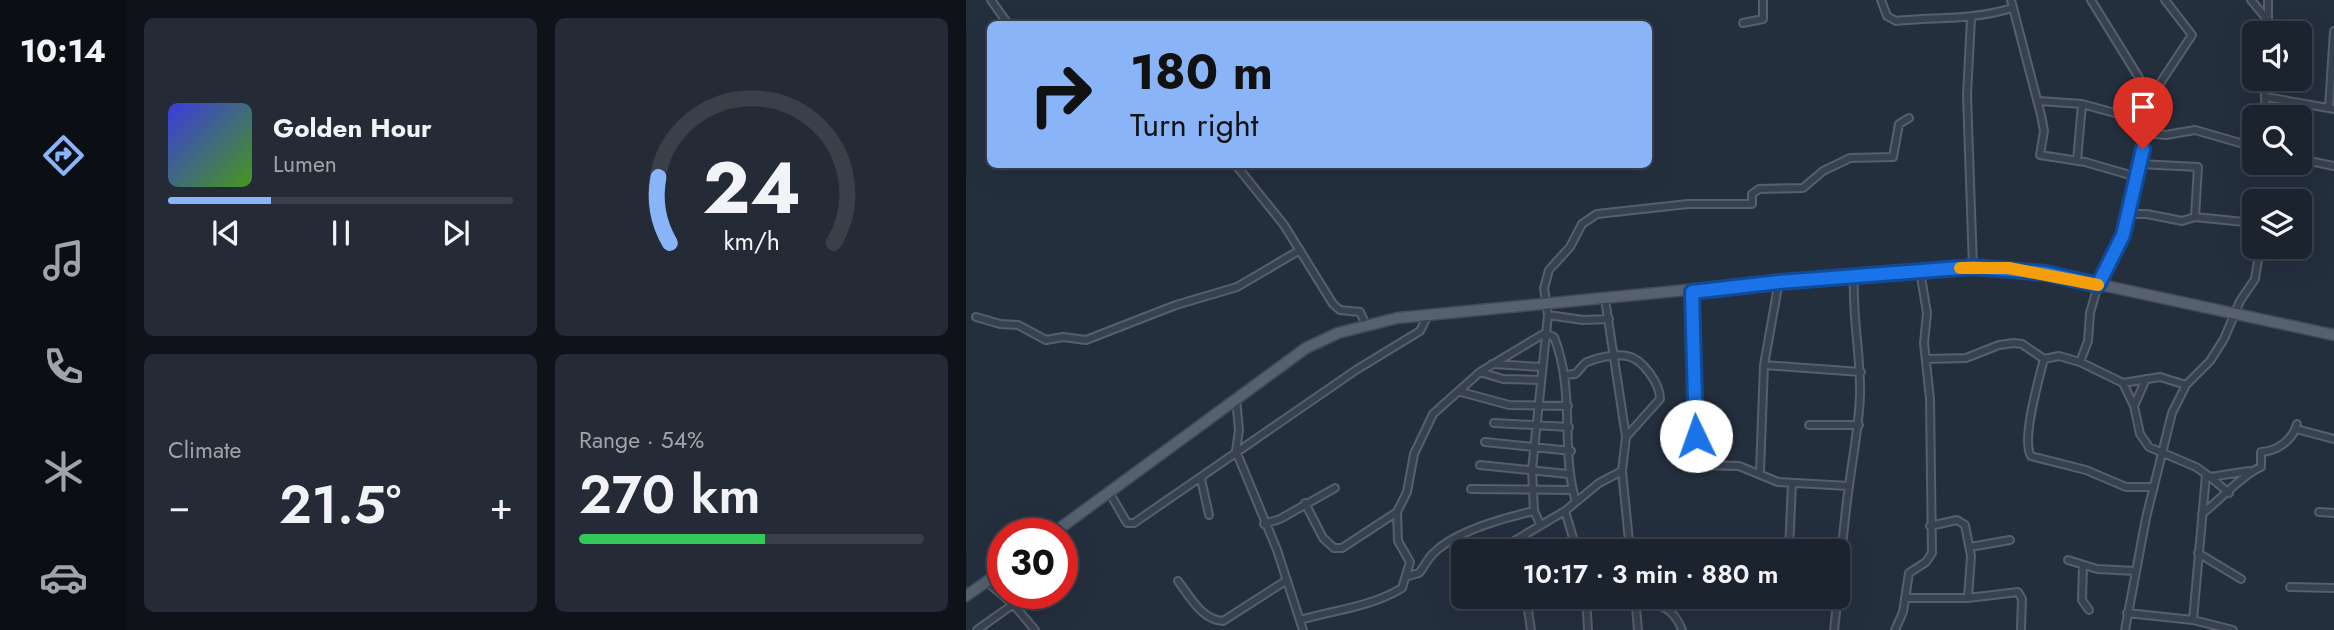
<!DOCTYPE html>
<meta charset="utf-8">
<style>
body{margin:0;font-family:Jost,sans-serif;background:#242b36;color:#f1f3f6;height:100vh;display:flex;flex-direction:column;font-size:26px;white-space:nowrap}
*{box-sizing:border-box;margin:0}
p{font-size:23px;color:#a0a4aa}
.icon{flex:none;width:38px;height:38px;fill:none;stroke:currentColor;stroke-width:2;stroke-linecap:round;stroke-linejoin:round}
.map{position:relative;flex:1;overflow:hidden}
.panel{display:flex;flex-direction:column;gap:18px;padding:18px;background:#0f1319;width:840px}
.panel>*{flex:none}
.hud{position:absolute;left:21px;top:21px;width:665px;height:147px;border-radius:10px;box-shadow:0 7px 28px #0002,0 0 0 2px #39404a;background:#8ab4f8;color:#111;overflow:hidden}
.tools{position:absolute;left:1276px;top:21px;display:grid;gap:14px}
.tools a{display:grid;place-items:center;width:70px;height:70px;border-radius:10px;background:#1b232e;box-shadow:0 7px 28px #0002,0 0 0 2px #39404a;font-size:35px}
.speed{position:absolute;left:21px;top:518px;display:flex;gap:14px;font-size:35px;font-weight:700;text-align:center}
.speed>*{display:grid;place-content:center;width:91px;height:91px;border-radius:50%;background:#1b232e;box-shadow:0 7px 28px #0002,0 0 0 2px #39404a;line-height:1}
.speed .limit{border:10px solid #d22;background:#fff;color:#111}
.pin{position:absolute;display:grid;place-items:center;width:60px;height:60px;color:#fff;margin:-72px -30px;border-radius:50% 50% 50% 0;rotate:-45deg;box-shadow:0 0 7px #0007}
.pin .icon{rotate:45deg}
.me{position:absolute;width:77px;margin:-38px;rotate:357deg;stroke-linejoin:round;filter:drop-shadow(0 0 5px #0008)}
.turn{display:flex;align-items:center;gap:24px;height:147px;padding:0 28px;font-size:32px}
.turn .icon{width:91px;height:91px;stroke-width:2.5}
.turn b{display:block;font-size:49px;line-height:60px}
.big{font-size:52px;font-weight:600;line-height:1.1}
.panel .tile{flex:1;display:flex;flex-direction:column;justify-content:center;gap:10px;min-width:0;padding:0 24px;border-radius:10px;background:#242b36}
.panel .dial{align-items:center;gap:0}
.dial svg{height:182px;overflow:visible;fill:none;stroke:#39404a;stroke-width:7;stroke-linecap:round;text-anchor:middle}
.dial text{fill:#f1f3f6;stroke:none}
.song{display:flex;align-items:center;gap:21px}
.cover{width:84px;height:84px;border-radius:10px;background:linear-gradient(135deg,hsl(240 70% 55%),hsl(100 70% 35%))}
.played{height:7px;border-radius:4px;background:linear-gradient(90deg,#8ab4f8 30%,#39404a 30%)}
.keys{display:flex;justify-content:space-around;direction:ltr}
.heat{display:flex;justify-content:space-between;align-items:center;font-size:38px;direction:ltr}
.charge{height:10px;border-radius:5px;background:linear-gradient(90deg,#34c759 54%,#39404a 0)}
.panel .tiles{flex:1;display:grid;gap:18px;grid-template-columns:repeat(2,1fr)}
.trip{position:absolute;left:485px;top:539px;width:399px;height:70px;border-radius:10px;background:#1b232e;box-shadow:0 7px 28px #0002,0 0 0 2px #39404a;font-weight:600;line-height:70px;text-align:center}
main{display:flex;flex:1;min-height:0}
.menu{display:flex;flex-direction:column;width:126px;justify-content:space-around;align-items:center;background:#0b0e12;color:#a0a4aa}
.menu .icon{width:49px;height:49px}
.menu .on{color:#8ab4f8}
.menu b{font-size:32px;color:#f1f3f6}
.map>svg:first-child{display:block}
.lines{fill:none;stroke-linecap:round;stroke-linejoin:round}
.street-casing{stroke:#565f6c;stroke-width:10}
.primary-casing{stroke:#414a57;stroke-width:13}
.street{stroke:#38414e;stroke-width:6}
.primary{stroke:#56606e;stroke-width:10}
.route-casing{stroke:#114b97;stroke-width:18}
.route{stroke:#1a73e8;stroke-width:12}
.slow{stroke:#f59e0b;stroke-width:12}
</style>
<main>
<nav class="menu">
<b>10:14</b>
<svg class="icon on" aria-label="directions" viewBox="0 0 24 24"><path d="M12 3l9 9-9 9-9-9zM9 14v-3h6M13 9l2 2-2 2"/></svg>
<svg class="icon" aria-label="music" viewBox="0 0 24 24"><path d="M9 18V5l10-2v13"/><circle cx="6" cy="18" r="3"/><circle cx="16" cy="16" r="3"/></svg>
<svg class="icon" aria-label="phone" viewBox="0 0 24 24"><path d="M5 4h4l2 5-3 2q2 4 5 5l2-3 5 2v4C11 20 4 13 5 4z"/></svg>
<svg class="icon" aria-label="climate" viewBox="0 0 24 24"><path d="M12 3v18M4 7l16 10M4 17L20 7"/></svg>
<svg class="icon" aria-label="car" viewBox="0 0 24 24"><path d="M5 17H2v-5l4-1 3-4h7l3 4 3 1v5h-3M9 17h6M6 11h13"/><circle cx="7" cy="17" r="2"/><circle cx="17" cy="17" r="2"/></svg>
</nav>
<section class="panel">
<div class="tiles">
<div class="tile">
<div class="song"><i class="cover"></i><div><b>Golden Hour</b><p>Lumen</p></div></div>
<div class="played"></div>
<div class="keys"><svg class="icon" aria-label="previous" viewBox="0 0 24 24"><path d="M18 5L8 12l10 7zM5 5v14"/></svg><svg class="icon" aria-label="pause" viewBox="0 0 24 24"><path d="M8 5v14M16 5v14"/></svg><svg class="icon" aria-label="next" viewBox="0 0 24 24"><path d="M6 5l10 7-10 7zM19 5v14"/></svg></div>
</div>
<div class="tile dial"><svg viewBox="0 0 100 80">
<path d="M14 69A42 42 0 1 1 86 69"/>
<path d="M14 69A42 42 0 0 1 9 40" stroke="#8ab4f8"/>
<text x="50" y="56" font-size="32" font-weight="700">24</text>
<text x="50" y="72" font-size="11">km/h</text>
</svg></div>
<div class="tile"><p>Climate</p>
<div class="heat"><a>−</a><b class="big">21.5°</b><a>+</a></div>
</div>
<div class="tile"><p>Range · 54%</p><b class="big">270 km</b><div class="charge"></div></div>
</div>
</section>
<div class="map">
<svg width="1368" height="630" viewBox="0 0 1368 630">
<rect width="100%" height="100%" fill="#242f3e"/>
<g class="lines">
<defs>
<path id="street" d="M25,0l17,24
M915,0l6,16 9,5c40,-4 78,-1 116,-13
M1045,0l30,115 3,16 -4,24 45,7 52,15
M1125,0l60,97
M1285,0l15,18
M1302,0v33
M1005,19l-4,76 6,172
M777,23l20,-4v-19
M1298,79l2,38
M1300,97l68,12
M1073,101l43,3 66,18
M1363,107l5,-76
M1181,133l19,2 29,-5 59,17
M1334,159l34,7
M1111,161l5,-57
M269,164l49,61 49,79 7,6 20,2 6,13
M1173,164l59,3 -3,50
M1163,214h18l35,7 13,-4 59,6
M726,292l2,119 6,54 39,1 39,16 71,4
M639,299l21,138 -4,34 8,80
M582,315l35,5 26,-1
M10,317l24,7 18,1 28,15 17,-3 23,3 90,-35 61,-18 63,-37
M960,359l40,-1 33,-13 15,-2 8,1 22,15 15,-3 21,6 43,21 37,-6 26,8
M1078,359c-5,20 -23,81 -13,97l55,14 40,17h28
M1114,362l8,-21 2,-28 8,-28 25,-50 6,-21 22,-117 41,-62 -27,-35
M526,364l50,3
M798,365l97,7
M514,372l23,7 38,1
M598,375l11,-1c4,-3 8,-10 12,-12 11,-4 28,-8 40,-6 16,3 33,28 33,43l-34,38
M1157,383l11,23 6,28 9,13 47,20 14,10 39,-6
M495,392l48,13 59,1
M270,399l3,31 -3,21 41,99 26,80
M1168,406l12,-27
M528,423l75,4
M843,425h50
M1330,429l38,10
M519,442l86,9
M514,465l88,9
M794,472l4,-107 15,-84
M1244,477l19,16
M235,479l8,36
M505,489l101,1
M143,492l18,31h7l222,-153 64,-39 8,-16
M339,503l18,35 11,10h8l55,-36
M599,511l12,40
M1353,512l15,1
M1236,514c15,-12 44,-42 59,-47v-15c16,-1 32,-12 36,-28
M298,524l16,-5 55,-31
M574,524l-6,-13 -2,-41 16,-155 -4,-27 5,-18 21,-23 12,-23 15,-10 91,-10h64v-10l7,-5 44,-1 20,-17 27,-13 43,-1 6,-33 10,-6
M964,526l27,-6 8,5 6,31 -3,42
M555,538l1,13
M1004,547l40,-7
M531,551l68,-40 34,-28 23,-12
M823,551l3,-68
M1232,553l43,26
M1102,560l29,9 38,2
M1117,566l-1,34 7,10
M96,572l6,-4
M442,576l11,-3c6,-7 9,-16 17,-22 21,-20 70,-34 98,-40
M212,581c12,16 24,39 45,40l64,-41
M21,582l26,22 22,26
M1324,587l44,1
M560,597l5,33
M620,597l2,33
M669,597l3,33
M939,598h63l50,-6 4,7 -1,31
M670,603c23,-1 38,5 46,27
M1161,613l66,7 40,10
M334,620c34,-10 71,-13 102,-32l8,-26 -12,-21 -1,-29 10,-20 7,-38 19,-40 47,-42 65,-39 9,4c22,55 6,114 22,165
M1227,620l13,-145
M11,630l52,-37
M868,630c6,-48 8,-97 15,-144 4,-31 10,-60 11,-91 1,-40 -8,-78 -6,-117
M929,630l8,-18 6,-39 17,-11 6,-9 -2,-154 -6,-56 3,-30 -7,-42
M1159,630l21,-112 26,-105 14,-28 24,-24 14,-22 16,-38 15,-22 5,-32"/>
<path id="primary" d="M86,534l254,-186 32,-15 59,-15 382,-37 194,-14 73,6 288,62
M0,596l37,-26"/>
</defs>
<use href="#street" class="street-casing"/>
<use href="#primary" class="primary-casing"/>
<use href="#street" class="street"/>
<use href="#primary" class="primary"/>
</g>
<g class="lines">
<defs>
<path id="route" d="M730,436l-4,-144 87,-10 194,-15 73,6 52,12 25,-50 20,-86"/>
</defs>
<use href="#route" class="route-casing"/>
<use href="#route" class="route"/>
<path class="slow" d="M994,268h49l89,17"/>
</g>
</svg>
<div class="tools">
<a><svg class="icon" aria-label="sound" viewBox="0 0 24 24"><path d="M4 9h4l5-4v14l-5-4H4zM17 9q2 3 0 6"/></svg></a>
<a><svg class="icon" aria-label="search" viewBox="0 0 24 24"><circle cx="10" cy="10" r="6"/><path d="M15 15l6 6"/></svg></a>
<a><svg class="icon" aria-label="layers" viewBox="0 0 24 24"><path d="M12 4l9 5-9 5-9-5zM3 14l9 5 9-5"/></svg></a>
</div>
<div class="speed"><div class="limit">30</div></div>
<div class="pin" style="left:1177px;top:149px;background:#d93025"><svg class="icon" aria-label="arrive" viewBox="0 0 24 24"><path d="M6 21V4h12l-3 4 3 4H6"/></svg></div>
<svg class="me" style="left:730px;top:436px" viewBox="-20 -20 40 40"><circle r="19" fill="#fff"/><path d="M0-13L10 11 0 6-10 11z" fill="#1a73e8"/></svg>
<div class="trip">10:17 · 3 min · 880 m</div>
<div class="hud">
<div class="turn"><svg class="icon" aria-label="right" viewBox="0 0 24 24"><path d="M7 20v-9h11M14 6l5 5-5 5"/></svg><div><b>180 m</b>Turn right</div></div>
</div>
</div>
</main>
